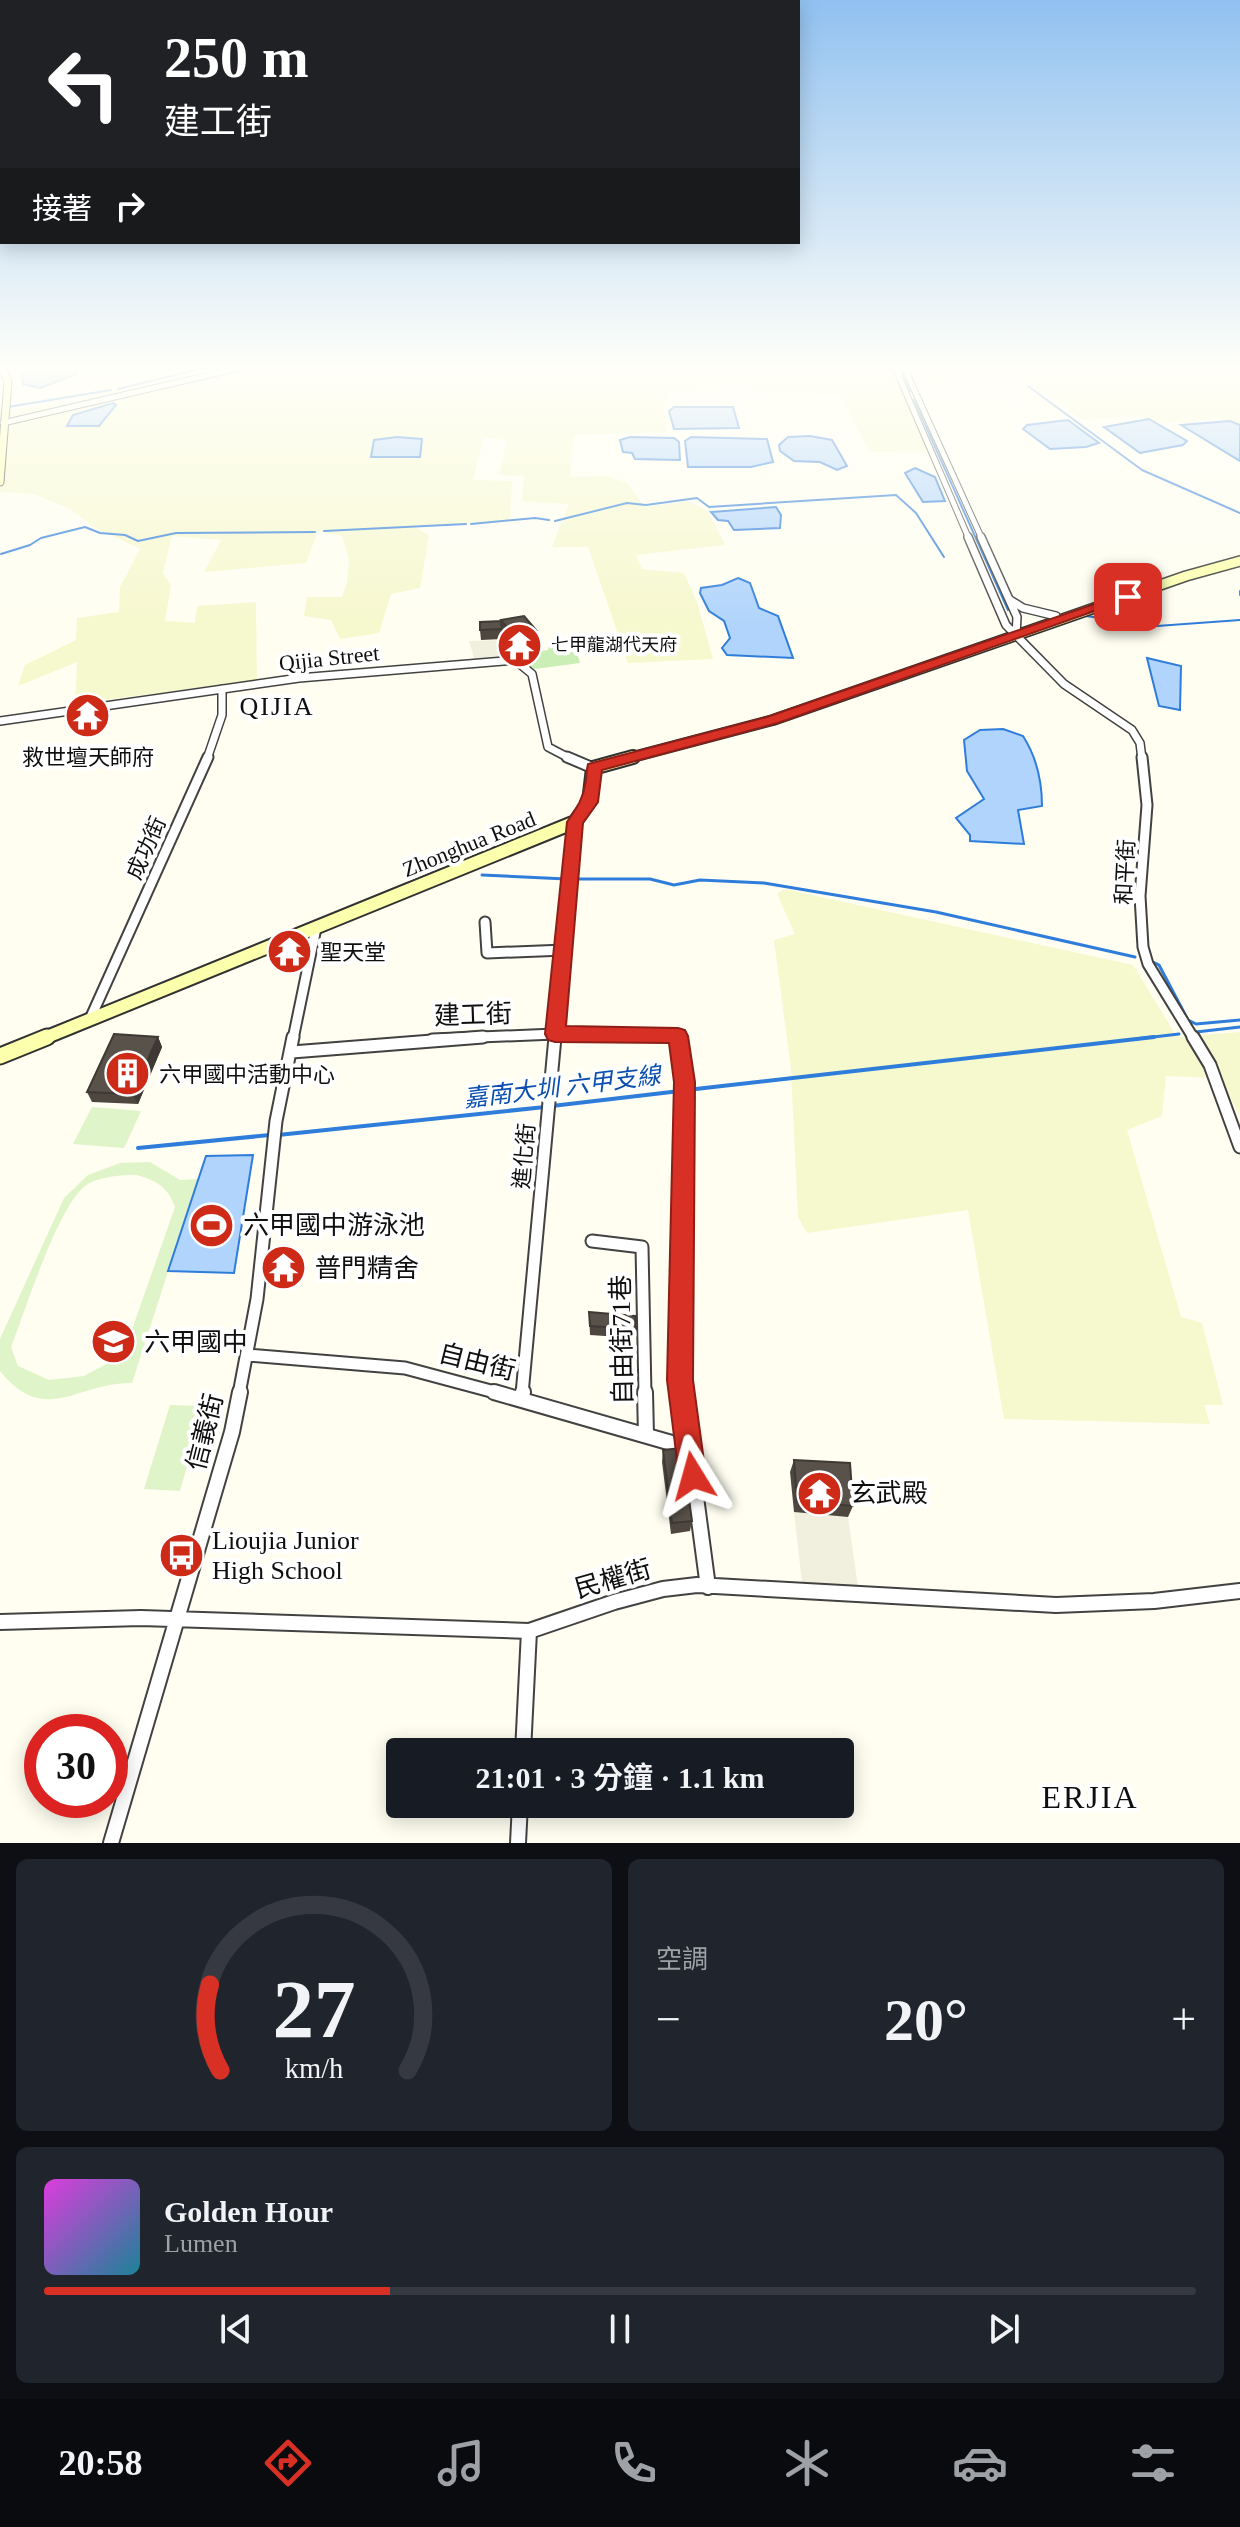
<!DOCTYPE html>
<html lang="zh-TW">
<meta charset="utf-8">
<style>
body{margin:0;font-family:"Times New Roman","Noto Sans TC",serif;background:#20242c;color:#f1f3f6;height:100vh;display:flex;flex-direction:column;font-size:30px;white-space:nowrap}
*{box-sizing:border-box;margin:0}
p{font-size:26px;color:#9ea1a6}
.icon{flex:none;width:44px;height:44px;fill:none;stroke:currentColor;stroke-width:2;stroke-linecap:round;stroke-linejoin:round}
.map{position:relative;height:1843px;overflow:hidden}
.details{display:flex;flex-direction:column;gap:16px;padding:16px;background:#0d0f14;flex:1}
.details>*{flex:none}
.hud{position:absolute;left:0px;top:0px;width:800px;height:244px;box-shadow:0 4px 20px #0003;background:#202124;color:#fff;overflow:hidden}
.speed{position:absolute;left:24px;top:1714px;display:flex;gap:16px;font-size:40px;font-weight:700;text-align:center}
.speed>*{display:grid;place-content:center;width:104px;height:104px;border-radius:50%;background:#171b24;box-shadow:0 4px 20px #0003;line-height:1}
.speed .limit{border:12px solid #d22;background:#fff;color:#111}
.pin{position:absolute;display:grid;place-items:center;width:68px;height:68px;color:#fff;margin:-34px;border-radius:16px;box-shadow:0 4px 12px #0006}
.me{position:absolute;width:88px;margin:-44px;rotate:352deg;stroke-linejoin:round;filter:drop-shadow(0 0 6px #0008)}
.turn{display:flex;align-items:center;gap:28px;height:168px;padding:0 32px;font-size:36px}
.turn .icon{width:104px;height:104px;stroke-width:2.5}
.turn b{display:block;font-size:56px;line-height:68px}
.then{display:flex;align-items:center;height:76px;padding:0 32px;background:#0003;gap:16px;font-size:30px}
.big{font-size:60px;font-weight:600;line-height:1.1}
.details .widget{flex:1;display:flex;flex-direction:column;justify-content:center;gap:12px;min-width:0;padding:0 28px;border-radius:12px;background:#20242c}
.details .dial{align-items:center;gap:0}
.dial svg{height:208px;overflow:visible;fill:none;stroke:#363941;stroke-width:7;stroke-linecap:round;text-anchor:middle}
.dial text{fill:#f1f3f6;stroke:none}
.song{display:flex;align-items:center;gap:24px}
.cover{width:96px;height:96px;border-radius:12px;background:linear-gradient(135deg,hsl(300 70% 55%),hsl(190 70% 35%))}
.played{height:8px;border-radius:4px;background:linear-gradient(90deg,#d93025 30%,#363941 30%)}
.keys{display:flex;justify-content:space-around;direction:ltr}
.heat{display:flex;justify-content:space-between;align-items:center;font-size:44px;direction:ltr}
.details .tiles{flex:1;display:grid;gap:16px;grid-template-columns:1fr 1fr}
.widget:last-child{grid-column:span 2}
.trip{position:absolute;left:386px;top:1738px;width:468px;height:80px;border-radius:8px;background:#171b24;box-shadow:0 4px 20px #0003;font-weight:600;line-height:80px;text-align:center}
.menu{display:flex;height:128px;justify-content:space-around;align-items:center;background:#090b0e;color:#9ea1a6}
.menu .icon{width:56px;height:56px}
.menu .on{color:#d93025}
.menu b{font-size:36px;color:#f1f3f6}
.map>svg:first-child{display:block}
.farmland{fill:#f6f8ce}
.green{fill:#cbeeb6}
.pitch{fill:#dff4c9;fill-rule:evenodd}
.plaza{fill:#f1efde}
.water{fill:#b0d4fc;stroke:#2f7ddb;stroke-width:2}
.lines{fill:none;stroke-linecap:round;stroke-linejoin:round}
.stream-far2{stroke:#2f7ddb;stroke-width:2}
.stream-far1{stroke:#2f7ddb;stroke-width:3}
.stream{stroke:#2f7ddb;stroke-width:4}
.street-far4-casing{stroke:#424242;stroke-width:7}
.street-far3-casing{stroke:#424242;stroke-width:10}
.street-far2-casing{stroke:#424242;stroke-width:13}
.street-far1-casing{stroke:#424242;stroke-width:15}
.street-casing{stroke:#424242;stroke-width:18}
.secondary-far3-casing{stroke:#313131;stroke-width:9}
.secondary-far2-casing{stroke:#313131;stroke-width:12}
.secondary-far1-casing{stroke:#313131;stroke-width:16}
.secondary-casing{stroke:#313131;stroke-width:19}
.street-far4{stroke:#fff;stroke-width:5}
.street-far3{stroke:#fff;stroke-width:7}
.street-far2{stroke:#fff;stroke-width:9}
.street-far1{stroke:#fff;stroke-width:11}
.street{stroke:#fff;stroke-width:14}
.secondary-far3{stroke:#fcffac;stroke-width:7}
.secondary-far2{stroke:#fcffac;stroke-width:9}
.secondary-far1{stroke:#fcffac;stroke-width:12}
.secondary{stroke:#fcffac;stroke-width:15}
.wall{fill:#4d4740}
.shaded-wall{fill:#3e3934}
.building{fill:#59524a;stroke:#3e3934;stroke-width:2}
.route{fill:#d93025;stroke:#8d1f18;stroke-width:2}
.labels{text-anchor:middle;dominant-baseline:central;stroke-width:8;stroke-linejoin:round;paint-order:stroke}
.far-poi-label{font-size:18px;fill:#0f0f0f;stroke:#fff;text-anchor:start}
.street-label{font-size:22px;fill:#0f0f0f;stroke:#fff}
.poi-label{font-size:22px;fill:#0f0f0f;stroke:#fff;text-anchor:start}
.water-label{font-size:24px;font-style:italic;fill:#0a4faf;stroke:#fff}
.quarter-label{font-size:26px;letter-spacing:2px;fill:#0f0f0f;stroke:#fff}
.near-street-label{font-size:26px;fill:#0f0f0f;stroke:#fff}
.near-poi-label{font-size:26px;fill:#0f0f0f;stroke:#fff;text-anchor:start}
.near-quarter-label{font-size:32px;letter-spacing:2px;fill:#0f0f0f;stroke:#fff}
</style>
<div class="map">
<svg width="1240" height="1843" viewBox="0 0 1240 1843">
<rect width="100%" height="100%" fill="#fffef1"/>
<path class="farmland" d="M209,365h1031v60l-25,-7 -50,5 -34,-7 -49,4 -27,-21 -45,-25 -89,14 -12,-4 1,15 20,52 -61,1 -29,-58 -84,-1 -15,-9 -70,7 -8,12 4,29 -93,3 -4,42 37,-1 20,7 18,24 43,-6 20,10 17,34 -89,10 6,14 42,4 13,29 16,57 -85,4 -40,-116h-36l17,-43 -47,-3 2,-25 -25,-1 8,-35 -23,-2 -11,42 39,1 -2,39 -95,7 14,8 -9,53 -29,6 -12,39 -39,6 -9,-19 -27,-4 3,-19h35l5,-14 2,-23 -7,-24 -24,-5 -12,32 -102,9 17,-32 -49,-4 -9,37 8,12 -6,36 30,2 2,-17 59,-4 1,78 -182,24 2,-42 -59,24 7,-21 51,-25 1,-22 42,-6 1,-25 20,-38 -46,-22 -24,-18 -36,-15 -34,-2v-81l68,-8 134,-29z
M784,889l349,76 44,72 63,-5v83l-22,-37 -52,-2 -4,40 -35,14 54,187 21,6 21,82h-19l6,19 -206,-5 -36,-209 -161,23 -9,-16 -7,-148 -17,-129 21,-6 -18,-40z"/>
<path class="green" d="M549,645h26l5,18 -45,6 -20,-9 -1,-5 34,-5z"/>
<path class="pitch" d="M92,1107l49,4 -17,37 -51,-4z
M150,1162l30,18 18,-1 -66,204c-54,-1 -87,44 -132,-12v-32l64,-141 24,-23 32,-12zM137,1175c20,6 31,12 38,32l-52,148 -39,21 -35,4 -31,-14 -7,-19c14,-35 48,-146 77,-163 14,-8 33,-9 49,-9z
M170,1405l34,1 -24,85 -36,-2z"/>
<path class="plaza" d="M503,640l12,20 -40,1 -6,-20z
M794,1512l54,5 11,77 -56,-3z"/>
<path class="water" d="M38,365h37l2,9 -37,14 -17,-4 -1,-9z
M113,403l3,2 -17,21h-32l6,-11z
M674,407h59l6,21 -65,1 -5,-18z
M1149,419l38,22 -4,4 -43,8 -36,-26z
M1068,420l31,23 -13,4 -36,2 -27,-20 4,-4z
M1230,421l10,4v36l-59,-36z
M810,436l22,4 15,26 -10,4 -17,-8 -26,-1 -14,-10 -1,-6 9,-8z
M397,437l25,2 -2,18h-49l3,-17z
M630,437l44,1 5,4 1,18 -45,-1 -3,-6 -9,-1 -3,-12z
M691,437l76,2 6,23 -22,5h-63l-3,-26z
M915,468l20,9 10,24 -22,1 -18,-29z
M776,507l5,8 -1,13 -46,2 -6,-9 -10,-1 -7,-8z
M738,578l12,5 9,25 19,8 15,42 -66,-3 -5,-7 8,-10 -6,-17 -15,-10 -9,-18 1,-5 21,-3z
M1147,658l34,8 -1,44 -21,-4z
M1003,729l20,7c14,22 19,44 19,70l-24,4 6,34 -54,-3v-6l-14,-17 28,-19 -17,-28 -3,-31 16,-10z
M253,1155l-19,118 -66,-2 38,-115z"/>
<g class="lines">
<path class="stream-far2" d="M899,365l11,26
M1028,386l114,84 98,43
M118,389l98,-24
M914,400l94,210
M8,407l103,-17
M555,521l72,-18 19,2 51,-7 12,9 187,-12 20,18 28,44
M471,524l64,-6 14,2
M324,531l142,-7
M1,554l29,-9 11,-7 44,-11 15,6 25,2 13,6 38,-8 139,-1
M1240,591v4
M1086,616l71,10 83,-6"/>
<path class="stream-far1" d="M482,875l84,4
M574,879h76l24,6 26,-5 64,3 172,29 199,45
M1153,962l6,3 29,55 8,4 44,-4
M1196,1032l44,-5
M1136,1039l43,-5"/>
<path class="stream" d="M687,1090l467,-53
M552,1106l128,-15
M278,1135l267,-28
M138,1148l132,-13"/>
<defs>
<path id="street-far4" d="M894,365l75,174
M903,365l79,174
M3,423l249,-58"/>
<path id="street-far3" d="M968,537l38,88 58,59 68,46 8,13 2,16
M981,537l36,80 -1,18
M1010,600l13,8 33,8
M0,721l299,-43 216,-18 17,14 16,73 23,12
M207,759l15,-44v-26"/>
<path id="street-far2" d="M567,757l26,11
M1142,757l5,48 -7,91 3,51 5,17 46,75
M485,922l2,31 78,-3
M90,1019l118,-262
M293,1039l23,-111
M432,1039l123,-5 123,2v3
M555,1039l20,-217"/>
<path id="street-far1" d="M678,1037l6,45 -2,312
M1193,1037l17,28 30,82
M292,1052l191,-15
M592,1241l50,6 3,147
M248,1355l157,13 97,26
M239,1394l18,-95 19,-178 17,-84
M522,1394l33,-357"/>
<path id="street" d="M494,1392l195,56
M645,1392l1,43
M682,1392l26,195
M522,1399l1,-7
M0,1622l141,-4 388,13 85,-29 49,-13 34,-4 359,20 98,-4 86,-10
M523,1752l6,-121
M111,1843l121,-411 8,-40
M518,1843l2,-39"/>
<path id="secondary-far3" d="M0,365l8,16 -8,101"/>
<path id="secondary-far2" d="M625,759l148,-39 413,-144 54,-15"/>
<path id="secondary-far1" d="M42,1039l533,-217 14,-20 4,-34 40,-11"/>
<path id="secondary" d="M0,1056l47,-19"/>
</defs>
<use href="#street-far4" class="street-far4-casing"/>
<use href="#street-far3" class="street-far3-casing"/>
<use href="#street-far2" class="street-far2-casing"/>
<use href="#street-far1" class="street-far1-casing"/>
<use href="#street" class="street-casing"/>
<use href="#secondary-far3" class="secondary-far3-casing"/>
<use href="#secondary-far2" class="secondary-far2-casing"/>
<use href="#secondary-far1" class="secondary-far1-casing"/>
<use href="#secondary" class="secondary-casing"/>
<use href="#street-far4" class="street-far4"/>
<use href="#street-far3" class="street-far3"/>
<use href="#street-far2" class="street-far2"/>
<use href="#street-far1" class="street-far1"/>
<use href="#street" class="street"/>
<use href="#secondary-far3" class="secondary-far3"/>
<use href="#secondary-far2" class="secondary-far2"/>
<use href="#secondary-far1" class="secondary-far1"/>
<use href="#secondary" class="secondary"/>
</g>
<path class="wall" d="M501,621l35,9 1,20 -24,4 -10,-15 -22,1 -1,-10z
M158,1037l4,10 -24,57 -46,-2 -5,-10z
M589,1312l46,4v22l-45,-3z
M663,1450l29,71 -2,10 -19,3 -9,-72z
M794,1460l59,46 -5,11 -54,-5 -4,-40z"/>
<path class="shaded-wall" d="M536,630l1,20 -24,4 -1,-20z
M158,1037l4,10 -24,57 -6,-10z"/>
<path class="building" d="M524,616l12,14 -24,4 -11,-14z
M501,621l1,8 -22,1v-8z
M114,1034l44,3 -26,57 -45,-2z
M589,1312l46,4 1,13 -46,-3z
M682,1448l10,73 -20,2 -9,-73z
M794,1460l56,3 3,43 -56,-5z"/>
<linearGradient id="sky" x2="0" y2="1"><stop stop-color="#91c1f0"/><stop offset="0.59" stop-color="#fffff9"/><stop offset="1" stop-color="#fffff9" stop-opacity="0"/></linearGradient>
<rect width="1240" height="623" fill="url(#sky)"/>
<path class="route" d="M1123,594l11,3 -356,126 -176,47 -4,32 -15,21 -17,203 112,2 7,2 3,6 7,46 -2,298 13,96 -4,9 -9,4 -10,-4 -4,-9 -12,-96 7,-298 -5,-39 -114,-1 -7,-2 -3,-6 22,-212c8,-12 16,-22 18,-37 2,-8 1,-14 3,-21l179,-47z"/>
<defs>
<symbol id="temple-disc" viewBox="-11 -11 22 22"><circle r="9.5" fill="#ce2a18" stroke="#fff"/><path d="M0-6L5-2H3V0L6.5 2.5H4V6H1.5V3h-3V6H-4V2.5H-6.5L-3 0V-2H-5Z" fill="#fff"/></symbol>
<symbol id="building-disc" viewBox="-11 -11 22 22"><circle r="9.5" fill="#ce2a18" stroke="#fff"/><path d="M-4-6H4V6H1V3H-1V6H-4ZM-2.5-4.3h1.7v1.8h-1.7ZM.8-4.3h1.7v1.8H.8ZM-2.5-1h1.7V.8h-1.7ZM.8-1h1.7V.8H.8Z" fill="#fff"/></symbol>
<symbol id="stadium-disc" viewBox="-11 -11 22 22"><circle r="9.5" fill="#ce2a18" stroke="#fff"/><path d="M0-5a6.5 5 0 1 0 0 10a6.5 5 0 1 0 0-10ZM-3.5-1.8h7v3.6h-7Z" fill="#fff"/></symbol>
<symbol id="school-disc" viewBox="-11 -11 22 22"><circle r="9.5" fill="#ce2a18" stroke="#fff"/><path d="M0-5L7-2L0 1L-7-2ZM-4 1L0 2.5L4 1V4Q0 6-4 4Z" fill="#fff"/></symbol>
<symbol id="bus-disc" viewBox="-11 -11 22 22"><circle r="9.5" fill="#ce2a18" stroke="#fff"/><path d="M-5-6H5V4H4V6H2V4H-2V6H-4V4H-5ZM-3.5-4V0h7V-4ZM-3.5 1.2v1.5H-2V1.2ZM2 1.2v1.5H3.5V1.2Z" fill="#fff"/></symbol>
</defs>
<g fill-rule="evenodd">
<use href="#temple-disc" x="494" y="620" width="51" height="51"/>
<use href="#temple-disc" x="62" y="690" width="51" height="51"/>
<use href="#temple-disc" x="264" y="926" width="51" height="51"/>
<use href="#building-disc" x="102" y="1048" width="51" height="51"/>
<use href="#stadium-disc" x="186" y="1200" width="51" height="51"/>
<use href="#temple-disc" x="258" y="1242" width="51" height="51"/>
<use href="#school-disc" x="88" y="1316" width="51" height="51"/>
<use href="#temple-disc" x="794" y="1468" width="51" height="51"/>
<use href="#bus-disc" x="156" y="1530" width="51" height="51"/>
</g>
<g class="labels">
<g class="far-poi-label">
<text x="551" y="645">七甲龍湖代天府</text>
</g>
<g class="street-label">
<text transform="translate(329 658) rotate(-6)">Qijia Street</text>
<text transform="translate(469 844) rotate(-22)">Zhonghua Road</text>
<text transform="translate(146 848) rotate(-66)">成功街</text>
<text transform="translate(1125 872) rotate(-87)">和平街</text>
<text transform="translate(524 1156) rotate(-85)">進化街</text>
</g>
<g class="poi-label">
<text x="88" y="757" text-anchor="middle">救世壇天師府</text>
<text x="320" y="952">聖天堂</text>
<text x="159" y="1074">六甲國中活動中心</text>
</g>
<g class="water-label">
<text transform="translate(562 1087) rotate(-7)">嘉南大圳 六甲支線</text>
</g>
<g class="quarter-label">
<text x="277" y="706">QIJIA</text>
</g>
<g class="near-street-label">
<text transform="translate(473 1015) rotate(-2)">建工街</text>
<text transform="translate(622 1340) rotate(-91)">自由街71巷</text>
<text transform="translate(477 1362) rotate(14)">自由街</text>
<text transform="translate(205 1432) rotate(-76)">信義街</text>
<text transform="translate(613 1579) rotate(-16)">民權街</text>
</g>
<g class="near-poi-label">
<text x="243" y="1225">六甲國中游泳池</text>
<text x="315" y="1268">普門精舍</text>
<text x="144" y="1342">六甲國中</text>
<text x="850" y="1493">玄武殿</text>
<text x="212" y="1540">Lioujia Junior<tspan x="212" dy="30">High School</tspan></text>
</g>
<g class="near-quarter-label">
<text x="1090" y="1797">ERJIA</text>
</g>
</g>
</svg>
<div class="speed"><div class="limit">30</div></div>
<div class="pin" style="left:1128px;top:597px;background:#d93025"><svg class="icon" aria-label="arrive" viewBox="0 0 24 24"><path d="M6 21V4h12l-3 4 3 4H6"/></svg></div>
<svg class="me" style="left:693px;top:1476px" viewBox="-20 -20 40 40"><path d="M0-17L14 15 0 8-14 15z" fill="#d93025" stroke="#fff" stroke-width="4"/></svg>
<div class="trip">21:01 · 3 分鐘 · 1.1 km</div>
<div class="hud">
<div class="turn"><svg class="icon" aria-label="left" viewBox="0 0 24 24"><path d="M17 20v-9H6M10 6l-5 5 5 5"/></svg><div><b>250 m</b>建工街</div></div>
<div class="then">接著<svg class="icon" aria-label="right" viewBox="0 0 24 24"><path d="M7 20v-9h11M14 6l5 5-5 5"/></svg></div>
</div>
</div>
<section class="details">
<div class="tiles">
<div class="widget dial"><svg viewBox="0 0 100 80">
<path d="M14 69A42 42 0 1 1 86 69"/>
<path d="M14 69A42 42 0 0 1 10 36" stroke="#d93025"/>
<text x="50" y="56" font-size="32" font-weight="700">27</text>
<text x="50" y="72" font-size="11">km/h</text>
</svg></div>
<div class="widget"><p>空調</p>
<div class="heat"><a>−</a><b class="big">20°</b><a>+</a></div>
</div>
<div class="widget">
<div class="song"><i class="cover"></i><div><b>Golden Hour</b><p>Lumen</p></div></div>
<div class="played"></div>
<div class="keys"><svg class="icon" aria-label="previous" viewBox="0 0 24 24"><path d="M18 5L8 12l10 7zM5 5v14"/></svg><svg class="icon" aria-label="pause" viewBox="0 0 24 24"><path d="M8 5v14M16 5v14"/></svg><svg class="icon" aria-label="next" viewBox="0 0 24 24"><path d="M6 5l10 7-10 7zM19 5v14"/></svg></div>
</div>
</div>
</section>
<nav class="menu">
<b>20:58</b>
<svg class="icon on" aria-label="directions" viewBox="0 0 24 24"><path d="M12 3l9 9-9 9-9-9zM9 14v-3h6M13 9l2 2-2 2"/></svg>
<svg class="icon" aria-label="music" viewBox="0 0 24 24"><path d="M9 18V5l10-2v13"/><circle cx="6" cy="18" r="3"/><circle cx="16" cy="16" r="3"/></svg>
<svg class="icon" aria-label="phone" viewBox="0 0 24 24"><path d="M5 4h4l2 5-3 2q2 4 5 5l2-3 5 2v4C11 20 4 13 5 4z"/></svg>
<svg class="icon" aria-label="climate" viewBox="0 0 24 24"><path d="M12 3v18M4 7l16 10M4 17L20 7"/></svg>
<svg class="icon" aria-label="car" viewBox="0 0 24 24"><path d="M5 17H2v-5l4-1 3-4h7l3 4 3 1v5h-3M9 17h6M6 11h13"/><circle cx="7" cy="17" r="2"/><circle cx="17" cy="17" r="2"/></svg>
<svg class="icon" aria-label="filters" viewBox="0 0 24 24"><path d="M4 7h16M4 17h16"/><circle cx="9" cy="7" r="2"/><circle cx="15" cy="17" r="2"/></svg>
</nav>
